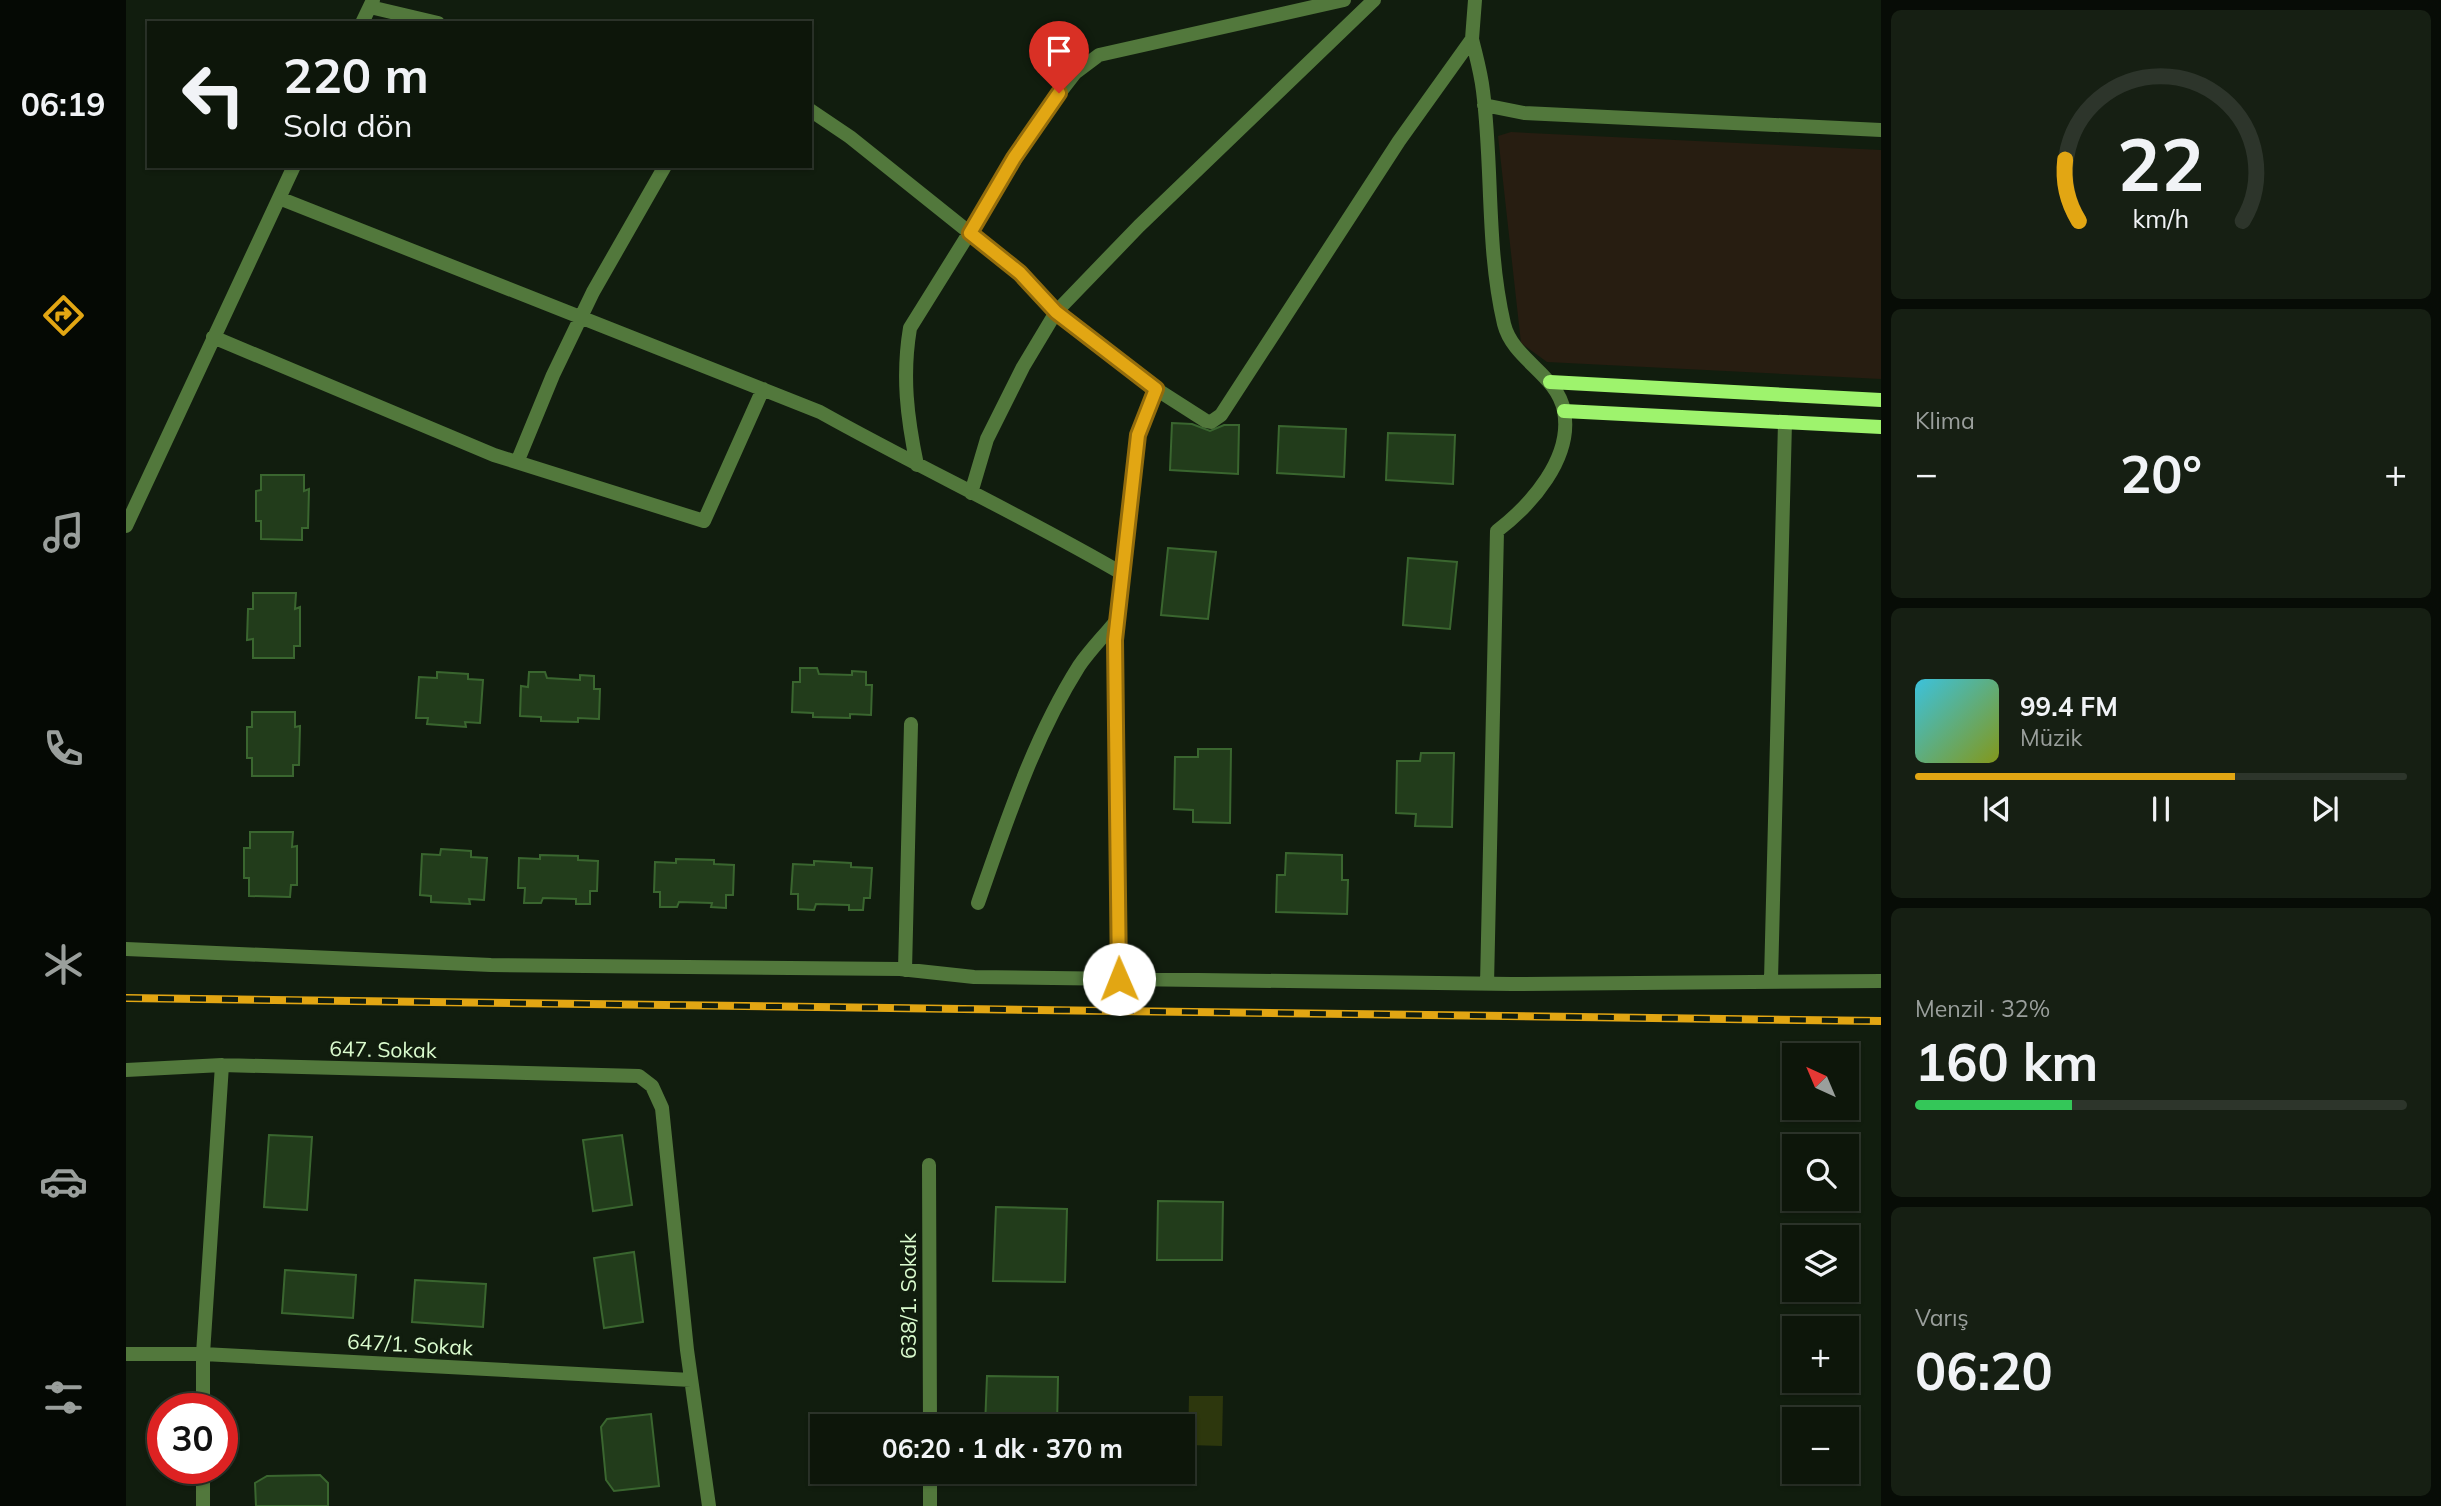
<!DOCTYPE html>
<html lang="tr">
<meta charset="utf-8">
<style>
body{margin:0;font-family:Mulish,sans-serif;background:#161f13;color:#f1f3f6;height:100vh;display:flex;flex-direction:column;font-size:26px;white-space:nowrap}
*{box-sizing:border-box;margin:0}
p{font-size:23px;color:#9a9f9c}
.icon{flex:none;width:38px;height:38px;fill:none;stroke:currentColor;stroke-width:2;stroke-linecap:round;stroke-linejoin:round}
.map{position:relative;flex:1;overflow:hidden}
.sheet{display:flex;flex-direction:column;gap:10px;padding:10px;background:#070c06;width:560px}
.sheet>*{flex:none}
.hud{position:absolute;left:21px;top:21px;width:665px;height:147px;border-radius:0px;box-shadow:0 2px 5px #0004,0 0 0 2px #2d352b;background:#0d160a;color:#f1f3f6;overflow:hidden}
.needle{width:46px;rotate:316deg}
.fabs{position:absolute;left:1656px;top:1043px;display:grid;gap:14px}
.fabs a{display:grid;place-items:center;width:77px;height:77px;border-radius:0px;background:#0d160a;box-shadow:0 2px 5px #0004,0 0 0 2px #2d352b;font-size:35px}
.speed{position:absolute;left:21px;top:1393px;display:flex;gap:14px;font-size:35px;font-weight:700;text-align:center}
.speed>*{display:grid;place-content:center;width:91px;height:91px;border-radius:50%;background:#0d160a;box-shadow:0 2px 5px #0004,0 0 0 2px #2d352b;line-height:1}
.speed .limit{border:10px solid #d22;background:#fff;color:#111}
.pin{position:absolute;display:grid;place-items:center;width:60px;height:60px;color:#fff;margin:-72px -30px;border-radius:50% 50% 50% 0;rotate:-45deg;box-shadow:0 0 7px #0007}
.pin .icon{rotate:45deg}
.me{position:absolute;width:77px;margin:-38px;rotate:359deg;stroke-linejoin:round;filter:drop-shadow(0 0 5px #0008)}
.turn{display:flex;align-items:center;gap:24px;height:147px;padding:0 21px;font-size:32px}
.turn .icon{width:91px;height:91px;stroke-width:2.5}
.turn b{display:block;font-size:49px;line-height:60px}
.big{font-size:52px;font-weight:700;line-height:1.1}
.sheet .card{flex:1;display:flex;flex-direction:column;justify-content:center;gap:10px;min-width:0;padding:0 24px;border-radius:10px;background:#161f13}
.sheet .dial{align-items:center;gap:0}
.dial svg{height:182px;overflow:visible;fill:none;stroke:#2d352b;stroke-width:7;stroke-linecap:round;text-anchor:middle}
.dial text{fill:#f1f3f6;stroke:none}
.song{display:flex;align-items:center;gap:21px}
.cover{width:84px;height:84px;border-radius:10px;background:linear-gradient(135deg,hsl(190 70% 55%),hsl(70 70% 35%))}
.played{height:7px;border-radius:4px;background:linear-gradient(90deg,#e2a613 65%,#2d352b 65%)}
.keys{display:flex;justify-content:space-around;direction:ltr}
.heat{display:flex;justify-content:space-between;align-items:center;font-size:38px;direction:ltr}
.charge{height:10px;border-radius:5px;background:linear-gradient(90deg,#34c759 32%,#2d352b 0)}
.trip{position:absolute;left:684px;top:1414px;width:385px;height:70px;border-radius:0px;background:#0d160a;box-shadow:0 2px 5px #0004,0 0 0 2px #2d352b;font-weight:700;line-height:70px;text-align:center}
main{display:flex;flex:1;min-height:0}
.tabs{display:flex;flex-direction:column;width:126px;justify-content:space-around;align-items:center;background:#050904;color:#9a9f9c}
.tabs .icon{width:49px;height:49px}
.tabs .current{color:#e2a613}
.tabs b{font-size:32px;color:#f1f3f6}
.map>svg:first-child{display:block}
.green{fill:#271d11}
.water{fill:#2d370d}
.building{fill:#223c1b;stroke:#3a662f;stroke-width:2}
.lines{fill:none;stroke-linecap:round;stroke-linejoin:round}
.street{stroke:#52783c;stroke-width:14}
.secondary{stroke:#9ef36d;stroke-width:14}
.rail-casing{stroke:#e2a613;stroke-width:8}
.rail{stroke:#111d0e;stroke-width:5;stroke-dasharray:16;stroke-linecap:butt}
.route-casing{stroke:#936c0c;stroke-width:18}
.route{stroke:#e2a613;stroke-width:12}
.labels{text-anchor:middle;dominant-baseline:central;stroke-width:7;stroke-linejoin:round;paint-order:stroke}
.street-label{font-size:21px;fill:#dafbce;stroke:#111d0e}
</style>
<main>
<nav class="tabs">
<b>06:19</b>
<svg class="icon current" aria-label="directions" viewBox="0 0 24 24"><path d="M12 3l9 9-9 9-9-9zM9 14v-3h6M13 9l2 2-2 2"/></svg>
<svg class="icon" aria-label="music" viewBox="0 0 24 24"><path d="M9 18V5l10-2v13"/><circle cx="6" cy="18" r="3"/><circle cx="16" cy="16" r="3"/></svg>
<svg class="icon" aria-label="phone" viewBox="0 0 24 24"><path d="M5 4h4l2 5-3 2q2 4 5 5l2-3 5 2v4C11 20 4 13 5 4z"/></svg>
<svg class="icon" aria-label="climate" viewBox="0 0 24 24"><path d="M12 3v18M4 7l16 10M4 17L20 7"/></svg>
<svg class="icon" aria-label="car" viewBox="0 0 24 24"><path d="M5 17H2v-5l4-1 3-4h7l3 4 3 1v5h-3M9 17h6M6 11h13"/><circle cx="7" cy="17" r="2"/><circle cx="17" cy="17" r="2"/></svg>
<svg class="icon" aria-label="filters" viewBox="0 0 24 24"><path d="M4 7h16M4 17h16"/><circle cx="9" cy="7" r="2"/><circle cx="15" cy="17" r="2"/></svg>
</nav>
<div class="map">
<svg width="1755" height="1506" viewBox="0 0 1755 1506">
<rect width="100%" height="100%" fill="#111d0e"/>
<path class="green" d="M1385,132l370,18v229l-334,-17 -26,-19 -23,-207z"/>
<path class="water" d="M1063,1396h34l-1,50 -34,-1z"/>
<path class="building" d="M1046,423l20,1 18,7 14,-6h15l-1,49 -68,-4z
M1153,426l67,3 -2,48 -67,-4z
M1262,433l67,2 -2,49 -67,-4z
M135,475h43v16l5,-2 -1,39h-6v12l-41,-1v-18h-5v-30l5,-1z
M1042,548l48,4 -8,67 -47,-4z
M1282,558l49,4 -7,67 -47,-4z
M127,593h43l-1,16 5,-2v39h-6v12h-41v-19l-6,1 1,-31h5z
M674,668h17l2,6 33,1v-4l14,1v13h6l-1,30 -21,-1v4l-37,-1v-4l-21,-1 1,-30h7z
M311,672l31,2v5l15,1 -3,43 -15,-1 1,5 -39,-3 1,-6h-12l3,-41 18,1z
M403,672h16l2,6 33,2v-5l14,1v13h6l-1,30 -21,-1v4l-37,-1v-4l-21,-1 1,-30 7,1z
M126,712h43v15l5,-1 -1,39h-6v11h-41v-18h-5v-31h5z
M1072,749h33l-1,74 -37,-1v-12l-19,-1 1,-52h23z
M1295,753h33l-2,74 -37,-1 1,-12 -20,-1 1,-52h23z
M124,832h43l-1,15 5,-1v39h-6l-1,12 -41,-1v-18h-5v-30h6z
M315,849l30,2v6l16,1 -3,42 -15,-1 1,5 -39,-2v-6l-11,-1 2,-41 18,1z
M1160,853l56,2v25h6l-1,34 -71,-2 1,-37h8z
M414,855l38,1v4l20,1 -1,30h-7v13h-14v-5l-33,-1 -2,5h-17l1,-15h-7l1,-30 21,1z
M550,859l38,1v4l20,1 -1,30h-7v13l-15,-1 1,-4 -33,-1 -2,5h-17v-15h-6l1,-30 21,1z
M688,861l37,2v4l21,1 -2,30h-6l-1,12h-14v-5l-33,-1 -2,6 -16,-1v-15h-7l2,-30 21,1z
M143,1135l43,2 -5,73 -43,-3z
M496,1135l10,70 -39,6 -10,-71z
M1032,1201l65,1 -1,58h-65z
M870,1207l71,2 -2,73 -72,-1z
M508,1252l9,70 -39,6 -10,-70z
M159,1270l71,5 -3,43 -71,-5z
M289,1280l71,4 -3,43 -71,-5z
M861,1376l71,1 -1,49h-72z
M525,1414l8,72 -45,5 -8,-11 -5,-53 6,-8z
M194,1475l8,8v23h-72l-1,-23 12,-7z"/>
<g class="lines">
<path class="street" d="M244,7l68,16
M236,23l11,-23
M1346,39c4,17 9,34 11,52 10,78 3,156 21,233 9,36 53,50 60,87 9,47 -33,94 -67,120l-10,453
M1358,105l40,8 357,17
M684,110l40,27 170,136 36,39 100,77 50,32 5,1 10,-7 178,-274 73,-102 3,-39
M153,198l541,214c100,56 204,104 303,162
M87,337l281,118 210,66 59,-132
M392,460l35,-85 40,-83 72,-126
M791,465c-10,-48 -15,-89 -7,-137l134,-215 31,-40 24,-18 245,-55
M845,493l16,-54 36,-72 33,-55 83,-86 235,-226
M0,526l168,-360
M852,903c28,-80 55,-164 101,-237 11,-16 25,-30 37,-45
M0,949l365,16 409,4 74,8 538,7 369,-3
M779,970l6,-246
M993,979l-4,-339 23,-205 18,-46
M1645,980l14,-558
M0,1070l96,-5 417,11 13,10 10,22 25,242 22,156
M803,1165l1,261
M0,1354h77l488,26
M77,1409v-55l19,-289
M804,1472v34
M77,1506v-38"/>
<path class="secondary" d="M1424,382l331,18
M1438,411l317,16"/>
<defs>
<path id="rail" d="M0,998l1755,23"/>
</defs>
<use href="#rail" class="rail-casing"/>
<use href="#rail" class="rail"/>
</g>
<g class="lines">
<defs>
<path id="route" d="M933,93l-45,65 -44,75 50,40 36,39 100,77 -18,46 -23,205 4,339"/>
</defs>
<use href="#route" class="route-casing"/>
<use href="#route" class="route"/>
</g>
<g class="labels">
<g class="street-label">
<text transform="translate(257 1049) rotate(1)">647. Sokak</text>
<text transform="translate(782 1296) rotate(-90)">638/1. Sokak</text>
<text transform="translate(284 1344) rotate(3)">647/1. Sokak</text>
</g>
</g>
</svg>
<div class="fabs">
<a><svg class="needle" viewBox="-14 -14 28 28"><path d="M0-13l5 13h-10z" fill="#e53935"/><path d="M0 13l5-13h-10z" fill="#9a9f9c"/></svg></a>
<a><svg class="icon" aria-label="search" viewBox="0 0 24 24"><circle cx="10" cy="10" r="6"/><path d="M15 15l6 6"/></svg></a>
<a><svg class="icon" aria-label="layers" viewBox="0 0 24 24"><path d="M12 4l9 5-9 5-9-5zM3 14l9 5 9-5"/></svg></a>
<a>+</a>
<a>−</a>
</div>
<div class="speed"><div class="limit">30</div></div>
<div class="pin" style="left:933px;top:93px;background:#d93025"><svg class="icon" aria-label="arrive" viewBox="0 0 24 24"><path d="M6 21V4h12l-3 4 3 4H6"/></svg></div>
<svg class="me" style="left:993px;top:979px" viewBox="-20 -20 40 40"><circle r="19" fill="#fff"/><path d="M0-13L10 11 0 6-10 11z" fill="#e2a613"/></svg>
<div class="trip">06:20 · 1 dk · 370 m</div>
<div class="hud">
<div class="turn"><svg class="icon" aria-label="left" viewBox="0 0 24 24"><path d="M17 20v-9H6M10 6l-5 5 5 5"/></svg><div><b>220 m</b>Sola dön</div></div>
</div>
</div>
<section class="sheet">
<div class="card dial"><svg viewBox="0 0 100 80">
<path d="M14 69A42 42 0 1 1 86 69"/>
<path d="M14 69A42 42 0 0 1 8 42" stroke="#e2a613"/>
<text x="50" y="56" font-size="32" font-weight="700">22</text>
<text x="50" y="72" font-size="11">km/h</text>
</svg></div>
<div class="card"><p>Klima</p>
<div class="heat"><a>−</a><b class="big">20°</b><a>+</a></div>
</div>
<div class="card">
<div class="song"><i class="cover"></i><div><b>99.4 FM</b><p>Müzik</p></div></div>
<div class="played"></div>
<div class="keys"><svg class="icon" aria-label="previous" viewBox="0 0 24 24"><path d="M18 5L8 12l10 7zM5 5v14"/></svg><svg class="icon" aria-label="pause" viewBox="0 0 24 24"><path d="M8 5v14M16 5v14"/></svg><svg class="icon" aria-label="next" viewBox="0 0 24 24"><path d="M6 5l10 7-10 7zM19 5v14"/></svg></div>
</div>
<div class="card"><p>Menzil · 32%</p><b class="big">160 km</b><div class="charge"></div></div>
<div class="card"><p>Varış</p><b class="big">06:20</b></div>
</section>
</main>
